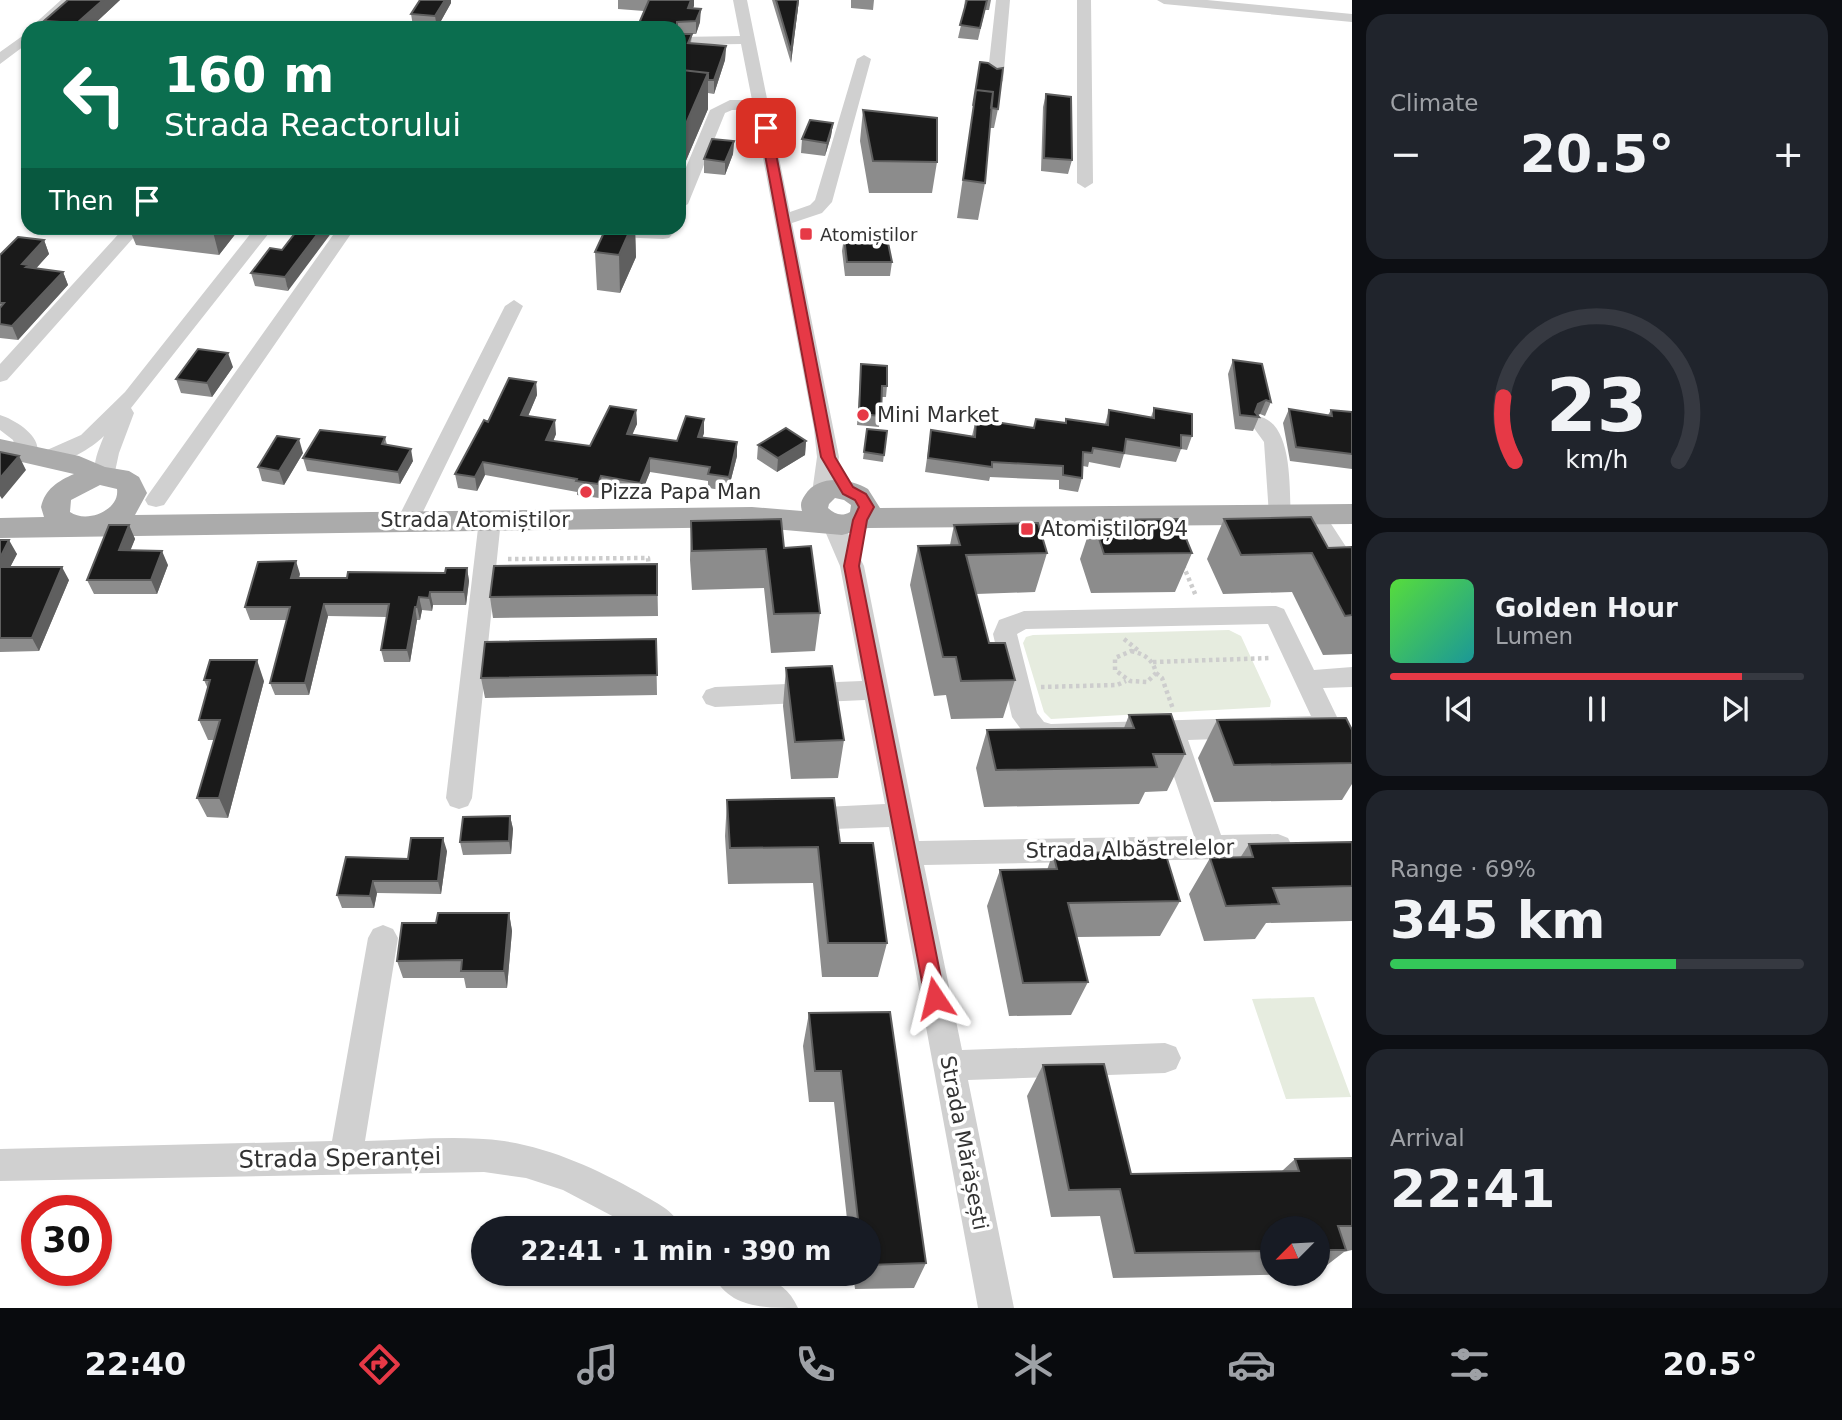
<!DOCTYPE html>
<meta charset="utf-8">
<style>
body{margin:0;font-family:"DejaVu Sans",sans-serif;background:#20242c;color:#f1f3f6;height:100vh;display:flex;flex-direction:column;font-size:26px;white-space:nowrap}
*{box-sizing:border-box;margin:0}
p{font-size:23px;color:#9ea1a6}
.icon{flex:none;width:38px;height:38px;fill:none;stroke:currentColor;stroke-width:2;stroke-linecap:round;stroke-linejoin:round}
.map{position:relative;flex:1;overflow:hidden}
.drawer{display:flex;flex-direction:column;gap:14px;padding:14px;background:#0d0f14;width:490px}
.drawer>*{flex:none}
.banner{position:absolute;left:21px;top:21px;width:665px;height:214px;border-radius:21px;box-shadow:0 2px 5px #0004;background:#0b6e4f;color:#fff;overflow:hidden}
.needle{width:46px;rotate:246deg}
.fabs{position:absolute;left:1260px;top:1216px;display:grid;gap:14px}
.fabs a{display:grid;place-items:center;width:70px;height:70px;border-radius:50%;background:#171b24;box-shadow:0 2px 5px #0004;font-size:35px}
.speed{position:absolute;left:21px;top:1195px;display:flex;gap:14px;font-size:35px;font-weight:700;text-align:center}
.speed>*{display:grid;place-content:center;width:91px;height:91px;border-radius:50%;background:#171b24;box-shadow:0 2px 5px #0004;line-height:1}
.speed .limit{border:10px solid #d22;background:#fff;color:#111}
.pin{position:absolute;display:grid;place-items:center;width:60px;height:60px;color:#fff;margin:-30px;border-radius:14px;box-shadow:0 4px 10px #0006}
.me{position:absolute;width:77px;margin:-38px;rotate:350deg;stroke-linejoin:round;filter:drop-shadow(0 0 5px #0008)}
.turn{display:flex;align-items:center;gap:24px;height:147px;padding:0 28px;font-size:32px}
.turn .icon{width:91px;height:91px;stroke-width:2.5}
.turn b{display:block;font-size:49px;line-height:60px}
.then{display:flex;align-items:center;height:66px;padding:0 28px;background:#0003;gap:14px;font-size:26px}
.big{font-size:52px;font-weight:700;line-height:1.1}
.drawer .tile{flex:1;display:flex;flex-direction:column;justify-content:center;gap:10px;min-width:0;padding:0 24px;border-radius:21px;background:#20242c}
.drawer .dial{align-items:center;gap:0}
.dial svg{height:182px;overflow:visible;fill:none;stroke:#363941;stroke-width:7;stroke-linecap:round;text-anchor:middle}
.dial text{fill:#f1f3f6;stroke:none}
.song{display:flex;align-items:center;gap:21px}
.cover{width:84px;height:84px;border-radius:10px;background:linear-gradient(135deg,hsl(110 70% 55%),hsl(180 70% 35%))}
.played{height:7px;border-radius:4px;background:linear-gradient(90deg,#e63946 85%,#363941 85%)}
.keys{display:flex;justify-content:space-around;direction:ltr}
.heat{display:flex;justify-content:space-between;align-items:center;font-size:38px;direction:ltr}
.charge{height:10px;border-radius:5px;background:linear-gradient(90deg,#34c759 69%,#363941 0)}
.trip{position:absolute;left:471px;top:1216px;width:410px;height:70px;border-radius:35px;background:#171b24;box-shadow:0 2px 5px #0004;font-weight:700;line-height:70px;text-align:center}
.tabs{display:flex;height:112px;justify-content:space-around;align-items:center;background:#090b0e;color:#9ea1a6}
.tabs .icon{width:49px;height:49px}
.tabs .active{color:#e63946}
.tabs b{font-size:32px;color:#f1f3f6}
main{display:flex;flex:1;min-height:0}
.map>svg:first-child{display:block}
.green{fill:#e6ecdf}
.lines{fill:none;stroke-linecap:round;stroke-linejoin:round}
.path{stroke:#cdcdcd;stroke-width:4.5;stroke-dasharray:3.5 3.5;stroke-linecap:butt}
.minor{fill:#d0d0d0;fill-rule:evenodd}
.major{fill:#ababab;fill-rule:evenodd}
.wall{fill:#8c8c8c}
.shaded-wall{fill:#5f5f5f}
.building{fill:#1a1a1a;stroke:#5f5f5f;stroke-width:2}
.route{fill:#e63946;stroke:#96252e;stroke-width:2}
.poi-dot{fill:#e63946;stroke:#fff;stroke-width:2.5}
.labels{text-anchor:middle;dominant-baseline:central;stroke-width:7;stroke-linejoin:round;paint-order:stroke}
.far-poi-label{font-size:18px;fill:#333;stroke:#fff;text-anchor:start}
.poi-label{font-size:21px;fill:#333;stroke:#fff;text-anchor:start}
.street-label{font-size:21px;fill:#333;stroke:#fff}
.near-street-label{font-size:24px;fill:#333;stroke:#fff}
</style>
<main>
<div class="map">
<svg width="1352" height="1308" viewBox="0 0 1352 1308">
<rect width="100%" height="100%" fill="#fff"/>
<path class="green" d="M1229,630l12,6 30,65 -1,6 -219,12 -7,-7 -21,-69 3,-6 7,-2z
M1314,997l37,100 -65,2 -34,-100z"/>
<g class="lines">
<path class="path" d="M508,559l140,-1 1,12
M1183,565l13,31
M1124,639l15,12
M1131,651c13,3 22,8 25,22l-9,9 -17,-1 -15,-11v-12z
M1153,662l118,-4
M1156,673l6,5 11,31
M1041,687l76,-2 9,-4"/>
<path class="minor" d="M61,0h15l-31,28h-15z
M733,0h14l43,212 20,-7 5,-5 42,-141 7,-4 7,4 -39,143 -10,11 -30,10 47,234 -5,36 -3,5 -8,2 -8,-2 -3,-5 5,-36 -3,-28 -60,-319h-22l-7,3 -37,91 -9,5v-25l31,-74 20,-10h22l-11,-56 -62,1v-8l61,-1z
M996,0h14l-7,81 -8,5 -8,-5z
M1077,0h14l2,183 -8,5 -8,-5z
M1157,0h50l145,14v8l-188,-18z
M28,32v11l-28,21v-12z
M124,228h18l-135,152 -7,2v-18z
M255,228h18l-142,180 3,5 -15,40 -6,28 -8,2 -8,-2c-7,-12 2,-33 7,-45 -13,13 -46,33 -66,28l-3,-5 3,-5 43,-19 44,-43z
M338,228h17l-191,277 -8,2 -8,-2 -3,-5 3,-5z
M611,228h67l-9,10 -6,1 -46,-2 -9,-5z
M514,300l9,6 -104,214 -3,5 -8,3 -8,-3 -3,-5 108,-214z
M0,415c16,5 47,24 35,44h-16l-6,-19 -13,-10z
M1261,417c32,9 28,71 30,98l-3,5 -8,3 -8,-3 -3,-5 -5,-73 -13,-18 3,-5z
M1314,507l8,3 30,46v26l-8,-2 -41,-65 3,-5z
M490,512l8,3 3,5 -29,278 -4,8 -9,3 -9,-3 -4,-8 33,-278 3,-5z
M833,516l8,3 23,47 55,275 275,-5 -32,-95 -111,3 -25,-8 -14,-19 -19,-83 6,-14 25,-9 252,-5 8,3 30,61 38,-3v20l-29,1 14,29 -6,12 -19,7 -124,4 33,95 57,-1 10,4 4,8 -4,8 -10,4 -354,7 38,185 203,-7 11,4 5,11 -5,11 -11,4 -197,7 46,228h-36l-89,-481 -84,3 -10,-3 -4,-8 4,-8 10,-3 80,-4 -20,-104 -150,7 -9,-3 -4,-7 4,-7 9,-3 147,-6 -22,-115 -18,-42 3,-5zM1268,624l43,92 -260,8 -7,-2 -7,-9 -20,-79 9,-5z
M383,925l10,4 5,9 -33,203c46,-1 93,-6 139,0 47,7 93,28 134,51 16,10 37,18 43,36h-46l-72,-38 -37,-12 -42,-6 -484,9v-32l332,-8 36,-203 5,-9z
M713,1274c33,0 69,-3 85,34 -34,0 -70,0 -85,-34z"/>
<path class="major" d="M0,439l79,17 26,11 24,4 10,6 8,16 -12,22 617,-8 50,4c-2,-7 -1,-10 3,-16 13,-21 44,-17 63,-6l12,19 472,-4v20l-484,4 -26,7 -90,-8 -752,11v-20l44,-1 -3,-10c4,-18 17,-26 33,-33l-74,-17zM100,485l17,4c3,21 -30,35 -47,23l1,-12zM835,498l9,2 7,5 -1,7c-9,5 -15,2 -22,-4l1,-4z"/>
</g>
<path class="wall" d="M68,0h52l-30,28h-44l-2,-7z
M420,0h31v3l-14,25 -24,-2 -2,-12z
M618,0h76l-1,9 7,13 -4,12h-4l-1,9 35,3 -1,14 -11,34 -6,-1v16l-26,61h-3v-142h-42l7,-17 -26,-2z
M772,0h27l-8,63z
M851,0h23l-1,10 -22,-2z
M965,0h26l-2,10h-4l-7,30 -20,-2 7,-30h-1z
M980,62l18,47 -4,19h-4l-5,55 -7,37 -21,-2z
M1046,94l26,66 -4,14 -27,-3 2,-64z
M863,110l74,52 -5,31h-63l-9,-52z
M833,123l-2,13 -6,20 -24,-3 1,-14z
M734,141l-1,13 -8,21 -21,-2v-14z
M129,228h111l-21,27 -83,-10z
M606,228h29l1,29 -16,36 -23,-3 -2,-38z
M844,237l48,25 -2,14h-45l-3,-25z
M44,240l5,14 -13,14 27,4 5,13 -50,55 -18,-2v-83z
M282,250l6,41 -33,-5 -4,-13z
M1233,360l38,42 -6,14 -5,-2 -2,1 1,2 -6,14 -18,-2 -7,-55z
M861,364l26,22 -1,11h-4l-3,30 -22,-2z
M233,367l-21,30 -31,-4 -5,-14z
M536,382l1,13 -9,21 28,18 -3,7 37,5 46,-36 1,14 -5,10 45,7 27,-8 -2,5 35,18 -9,35 -20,-3v-7l-58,-9 -10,25 -38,-7 -3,8 -22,-3v-3l-92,-17 -8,16 -19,-3 -3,-14 33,-52z
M1154,408l38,28 -5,14 -6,-1 -5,13 -52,-8 -4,14 -31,-6 -1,5 -5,-1 -1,12 -4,14 -19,-3v-9l-69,-3 -1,4 -64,-9 6,-42 41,6 4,-17 58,9 31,-5 1,-4 39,5 4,-14 42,7z
M1289,409l39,6 3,-5 21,2v57l-62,-8 -7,-38z
M867,429l20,2 -4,31 -20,-3z
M385,437l2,8 26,16 -13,23 -93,-13 -4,-13z
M806,441l-1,14 -28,17 -20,-13 1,-14z
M303,453l-19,32 -22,-4 -4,-14z
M1224,519l104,29 24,-1v107l-29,1 -31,-63 -69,2 -16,-35z
M1093,520l99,33 -17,39 -84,1 -11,-34z
M691,521l93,27 36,65 -5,38 -44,2 -7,-65 -72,2 -2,-30z
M129,525l6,14 -5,11 38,15 -11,29h-63l-7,-14z
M954,525l93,28 -12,39 -59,2 13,49 26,37 -12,38 -52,1 -5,-24 -12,1 -24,-111 8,-39 32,-1z
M0,540l17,14 -7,13 59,13 -30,71 -39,1z
M657,564l1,52 -165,2 -3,-21z
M467,568l2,13 -3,24h-33l-1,6 -10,-1 -2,10h-3l-7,42h-26l-3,-12 6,-33 -59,-1 -19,79h-34l-5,-12 17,-63h-37l-5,-13 55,-33 -1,4h48l98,-5z
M656,639l1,56 -172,3 -4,-20z
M786,668l58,72 -6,38 -47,1 -8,-73z
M204,680l60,1 -36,137 -21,-1 -10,-19 17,-58h-6l-9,-20 9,-31z
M1129,715l56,39 -18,37 -22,1 -6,12 -155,3 -8,-39 11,-38 137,-2z
M1217,720l135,10v54l-10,16 -128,2 -16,-44z
M727,800l113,43 47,100 -9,34h-56l-9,-94 -85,1 -3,-48z
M510,816l3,13 -2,25 -48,1 -3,-13z
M1352,842v79l-86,2 -11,16 -51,2 -15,-47 21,-36h30l9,-14z
M447,851l-6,43 -64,-1 -3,15h-32l-5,-13 71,-36z
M1053,853l127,48 -20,35 -83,1 11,45 -17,33 -62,1 -22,-110 13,-36h47z
M509,913l3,18 -5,57h-41l-2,-10h-61l-6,-17 39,-38z
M890,1012l36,251 -12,25 -59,1 -2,-15h15v-46h-20l-14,-126h-25l-6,-56 6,-33z
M1043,1065l88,109 151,-3 13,-12 57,-1v92l-8,2 -26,20v-44h-46v46h44l-203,4 -13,-62 -49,1 -24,-121z"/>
<path class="shaded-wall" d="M103,0h17l-30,28h-11l-2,-5z
M445,0h6v3l-14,25 -2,-12z
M691,0h3v6l-6,15v-13z
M798,0h1l-8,63v-12z
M701,9l-1,13 -4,12v-13z
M726,46l-1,14 -11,34v-14z
M708,73v36l-26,61v-37z
M833,123l-2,13 -6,20 2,-13z
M734,141l-1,13 -8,21v-13z
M212,228h28l-21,27z
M322,228h13l-47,63 -3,-14z
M631,228h4l1,29 -16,36 -1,-38z
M44,240l5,14 -17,19 -10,-9z
M63,272l5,13 -50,55 -6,-14z
M228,353l5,14 -21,30 -5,-14z
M536,382l1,13 -14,33 -2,-13z
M1266,400l-6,14 -5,2h-3l6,-12z
M636,410l1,14 -10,23v-13z
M704,419v14l-6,18v-14z
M555,420l1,14 -8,20 -2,-14z
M299,439l4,14 -19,32 -5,-14z
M806,441l-1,14 -28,17 1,-14z
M737,442v14l-9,35 1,-14z
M411,449l2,12 -13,23 -2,-12z
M19,456l7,14 -24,29 -2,-3v-18z
M650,458v14l-10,25v-14z
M483,462l2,13 -8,16 -2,-14z
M601,476l1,14 -3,8 -1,-14z
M129,525l6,14 -10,25 -6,-14z
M9,540l8,14 -14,27 -3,-7v-16z
M162,551l6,14 -11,29 -6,-14z
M296,561l4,13 -5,17 -4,-13z
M62,567l7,13 -30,71 -7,-13z
M467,568l2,13 -3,24 -2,-13z
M430,592l3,13 -1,6 -3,-13z
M419,597l3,13 -2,10 -3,-13z
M324,604l4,12 -19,79 -4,-12z
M415,607l2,13 -7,42 -3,-12z
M257,660l7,21 -36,137 -9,-20z
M510,816l3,13 -2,25 -2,-13z
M443,838l4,13 -6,43 -3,-13z
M373,881l4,12 -3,15 -4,-12z
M509,913l3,18 -5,57 -3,-17z"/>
<path class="building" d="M68,0h35l-26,23 -33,-2z
M420,0h25l-10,16 -24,-2z
M649,0h42l-3,8 13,1 -5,12 -19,1v6h-40z
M776,0h22l-7,51z
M967,0h20l-7,28 -20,-3z
M679,34h13l-4,9 38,3 -12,34h-6v-7l-26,-3 -3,6z
M980,62l8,1 9,6 6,-1 -5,41 -7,-1 2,-16 -17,-2 -3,16z
M682,70l26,3 -26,60h-3v-57z
M976,90l17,2 -8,91 -22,-3z
M1046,94l25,3 1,63 -28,-2z
M863,110l74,8v44l-64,-1z
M810,120l23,3 -6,20 -25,-4z
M712,139l22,2 -9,21 -21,-3z
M299,228h23l-37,49 -34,-4 19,-25 12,2z
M606,228h25l-12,27 -24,-3z
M18,237l26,3 -22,24 7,1 -3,2 37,5 -51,54 -12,-2v-16l4,-5h-4v-48z
M844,237l43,1 5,24h-45z
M198,349l30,4 -21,30 -31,-4z
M1233,360l29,4 9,38 -5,-2 -8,4 -3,8 4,5 -19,-2z
M861,364l26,2v20h-5l-1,30 -22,-2z
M509,378l27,4 -15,33 34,5 -9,20 44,6 20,-40 26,4 -9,24 50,7 9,-25 18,3 -6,18 39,5 -8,35 -21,-3 2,-7 -60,-9 -10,25 -39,-7 -3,8 -22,-3 1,-2 -94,-17 -8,15 -20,-3 29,-54 4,2z
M1154,408l38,6v22l-11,-1v13l-55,-9 -2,14 -31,-5 -1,5 -9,-1 -1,26 -19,-3v-9l-71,-4v5l-64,-9 3,-28 44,7 1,-18 58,9 2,-9 30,4v-4l42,6 1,-15 45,8z
M1289,409l43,7 -1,-6 21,2v42l-56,-7z
M786,428l20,13 -28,17 -20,-13z
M867,429l20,2 -3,24 -20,-3z
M320,430l65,7 -3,7 29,5 -13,23 -95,-14z
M277,436l22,3 -20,32 -21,-4z
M0,452l19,4 -19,22z
M1311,517l17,31 24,-1v68l-7,1 -33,-63 -71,2 -17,-36z
M781,519l3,29 27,-2 9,67 -46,1 -8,-65 -74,2 -1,-30z
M1178,519l14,34 -88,1 -11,-34z
M1038,523l9,30 -81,2 23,88h16l10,37 -54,1 -5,-24h-13l-25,-111 42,-1 -6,-20z
M109,525h20l-10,25 43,1 -11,29h-64z
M0,540h9l-9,18z
M296,561l-5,17h56l1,-6 97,1 1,-5h21l-3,24h-34l-1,6 -10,-1 -2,10h-2l-8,43h-26l8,-46h-65l-19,79h-35l20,-76h-45l13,-45z
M657,564v31l-167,2 4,-31z
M0,567h62l-30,71h-32z
M656,639l1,36 -176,3 4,-36z
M210,660h47l-38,138h-22l23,-78h-21l11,-40h-6z
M832,666l12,74 -49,2 -9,-74z
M1171,714l14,40h-32l4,13 -161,3 -9,-40 147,-2 -5,-13z
M1346,718l6,12v33l-118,2 -17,-45z
M834,798l6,45h33l14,100h-59l-10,-96 -88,1 -3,-48z
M510,816l-1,25 -49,1 3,-25z
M411,838h32l-5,43h-65l-3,15 -33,-1 9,-38 62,2z
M1352,842v44l-79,2 6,16 -53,2 -16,-48 43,-1 -4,-13z
M1165,852l15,49 -112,2 20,79 -65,1 -23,-113 57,-1 -4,-16z
M438,913h71l-5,58h-43l1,-11 -65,1 5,-38h34z
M890,1012l36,251 -58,2v-37h-9l-18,-157h-26l-6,-58z
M1104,1064l27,110 168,-3 -4,-12 57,-1v68h-14l8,24h-28v-22h-46v23l-137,2 -15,-64 -51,1 -26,-125z"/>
<path class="route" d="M766,125l5,3 64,329 18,30 13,7 8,13 -7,13 -8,46 86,432 -3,6 -7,3 -7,-3 -3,-6 -81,-432 9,-46 6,-13 -4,-7 -12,-6 -22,-37 -61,-329z"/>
<g class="poi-dot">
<rect x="799" y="227" width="14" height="14" rx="3.5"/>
<circle cx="863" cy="415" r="7"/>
<circle cx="586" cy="492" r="7"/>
<rect x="1020" y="522" width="14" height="14" rx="3.5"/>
</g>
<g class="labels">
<g class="far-poi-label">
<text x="820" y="234">Atomiștilor</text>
</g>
<g class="poi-label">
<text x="877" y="415">Mini Market</text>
<text x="600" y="492">Pizza Papa Man</text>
<text x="1041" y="529">Atomiștilor 94</text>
</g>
<g class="street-label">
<text x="475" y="520">Strada Atomiștilor</text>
<text transform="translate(1130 849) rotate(-1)">Strada Albăstrelelor</text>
<text transform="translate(964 1143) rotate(79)">Strada Mărășești</text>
</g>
<g class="near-street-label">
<text transform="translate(340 1158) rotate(-1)">Strada Speranței</text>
</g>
</g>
</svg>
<div class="fabs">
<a><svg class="needle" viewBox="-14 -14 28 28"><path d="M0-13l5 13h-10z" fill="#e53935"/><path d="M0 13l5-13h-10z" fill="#9ea1a6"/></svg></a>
</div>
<div class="speed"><div class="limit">30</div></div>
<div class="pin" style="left:766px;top:128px;background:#d93025"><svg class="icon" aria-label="arrive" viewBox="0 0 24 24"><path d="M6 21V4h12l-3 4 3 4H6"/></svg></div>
<svg class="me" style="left:935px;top:998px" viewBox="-20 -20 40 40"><path d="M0-17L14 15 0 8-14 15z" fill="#e63946" stroke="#fff" stroke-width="4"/></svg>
<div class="trip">22:41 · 1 min · 390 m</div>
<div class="banner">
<div class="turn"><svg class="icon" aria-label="left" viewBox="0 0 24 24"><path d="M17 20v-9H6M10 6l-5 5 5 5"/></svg><div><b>160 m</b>Strada Reactorului</div></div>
<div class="then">Then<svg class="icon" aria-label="arrive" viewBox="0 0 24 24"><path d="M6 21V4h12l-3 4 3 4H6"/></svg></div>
</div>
</div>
<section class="drawer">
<div class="tile"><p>Climate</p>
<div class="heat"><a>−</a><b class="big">20.5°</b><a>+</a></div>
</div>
<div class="tile dial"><svg viewBox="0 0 100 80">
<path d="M14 69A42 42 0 1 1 86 69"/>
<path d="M14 69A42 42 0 0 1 9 41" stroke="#e63946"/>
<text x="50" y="56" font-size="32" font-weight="700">23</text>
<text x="50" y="72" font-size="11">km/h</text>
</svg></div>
<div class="tile">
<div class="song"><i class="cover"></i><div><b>Golden Hour</b><p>Lumen</p></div></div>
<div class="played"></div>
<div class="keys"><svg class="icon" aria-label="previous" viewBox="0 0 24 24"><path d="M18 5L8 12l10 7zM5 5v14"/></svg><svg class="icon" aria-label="pause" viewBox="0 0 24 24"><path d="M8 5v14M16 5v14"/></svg><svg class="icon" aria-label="next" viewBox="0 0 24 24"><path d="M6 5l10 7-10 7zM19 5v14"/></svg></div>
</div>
<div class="tile"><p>Range · 69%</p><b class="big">345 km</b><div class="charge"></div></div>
<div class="tile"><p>Arrival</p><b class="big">22:41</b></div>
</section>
</main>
<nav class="tabs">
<b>22:40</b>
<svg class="icon active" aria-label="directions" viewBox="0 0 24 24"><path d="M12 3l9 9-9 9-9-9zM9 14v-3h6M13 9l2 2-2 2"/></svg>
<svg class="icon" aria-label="music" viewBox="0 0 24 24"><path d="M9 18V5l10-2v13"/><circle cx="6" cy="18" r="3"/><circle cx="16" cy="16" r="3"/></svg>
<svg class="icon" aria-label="phone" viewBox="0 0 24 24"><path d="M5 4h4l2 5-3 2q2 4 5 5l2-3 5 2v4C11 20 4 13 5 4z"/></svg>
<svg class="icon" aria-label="climate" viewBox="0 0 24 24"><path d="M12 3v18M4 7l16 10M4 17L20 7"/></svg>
<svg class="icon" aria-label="car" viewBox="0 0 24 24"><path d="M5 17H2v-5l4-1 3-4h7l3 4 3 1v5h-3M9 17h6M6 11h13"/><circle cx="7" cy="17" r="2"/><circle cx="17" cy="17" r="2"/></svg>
<svg class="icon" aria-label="filters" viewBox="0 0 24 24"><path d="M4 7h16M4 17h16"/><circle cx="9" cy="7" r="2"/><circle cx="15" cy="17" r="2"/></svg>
<b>20.5°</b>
</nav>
